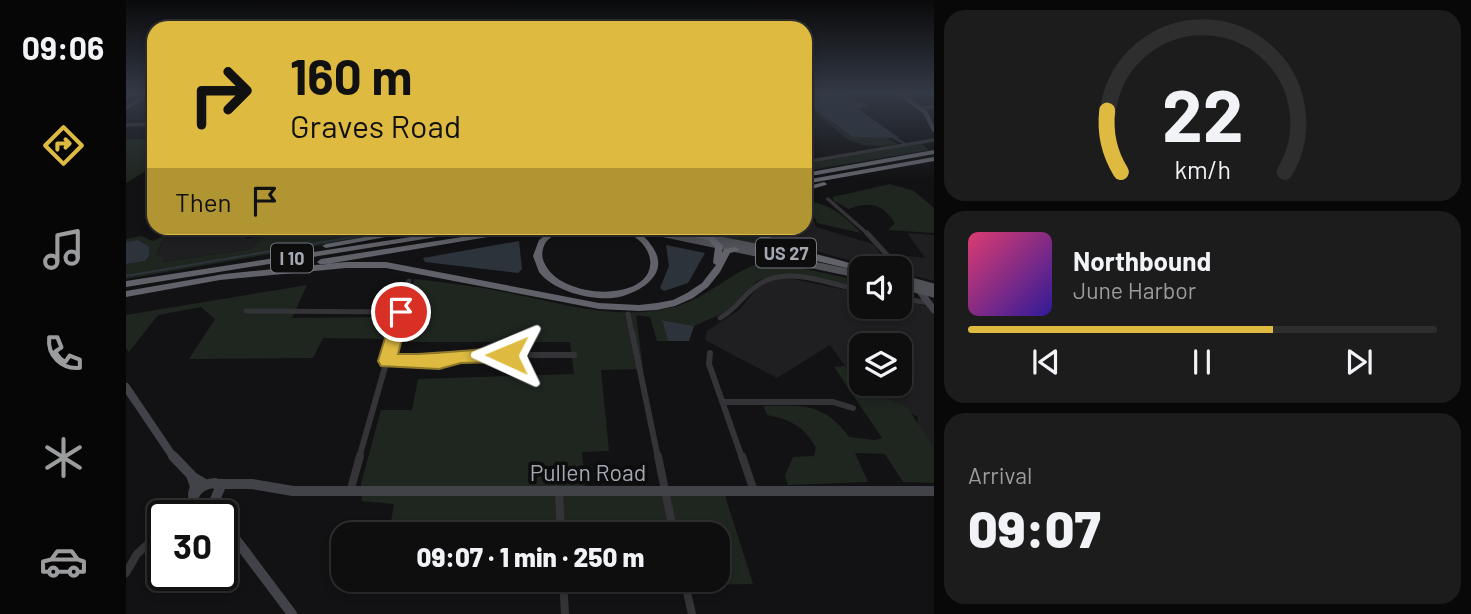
<!DOCTYPE html>
<meta charset="utf-8">
<style>
body{margin:0;font-family:Barlow,sans-serif;background:#1c1c1d;color:#f1f3f6;height:100vh;display:flex;flex-direction:column;font-size:26px;white-space:nowrap}
*{box-sizing:border-box;margin:0}
p{font-size:23px;color:#9b9c9e}
.icon{flex:none;width:38px;height:38px;fill:none;stroke:currentColor;stroke-width:2;stroke-linecap:round;stroke-linejoin:round}
.map{position:relative;flex:1;overflow:hidden}
.details{display:flex;flex-direction:column;gap:10px;padding:10px;background:#080808;width:537px}
.details>*{flex:none}
.top-card{position:absolute;left:21px;top:21px;width:665px;height:214px;border-radius:21px;box-shadow:0 4px 10px #0003,0 0 0 2px #2e2e2f;background:#debb40;color:#111;overflow:hidden}
.tools{position:absolute;left:723px;top:256px;display:grid;gap:14px}
.tools a{display:grid;place-items:center;width:63px;height:63px;border-radius:14px;background:#0e0e0f;box-shadow:0 4px 10px #0003,0 0 0 2px #2e2e2f;font-size:35px}
.speed{position:absolute;left:21px;top:500px;display:flex;gap:14px;font-size:35px;font-weight:700;text-align:center}
.speed>*{display:grid;place-content:center;width:91px;height:91px;border-radius:50%;background:#0e0e0f;box-shadow:0 4px 10px #0003,0 0 0 2px #2e2e2f;line-height:1}
.speed .limit{border:4px solid #111;border-radius:10px;background:#fff;color:#111}
.pin{position:absolute;display:grid;place-items:center;width:60px;height:60px;color:#fff;margin:-30px;border:4px solid #fff;border-radius:50%;box-shadow:0 2px 7px #0007}
.me{position:absolute;width:77px;margin:-38px;rotate:271deg;stroke-linejoin:round;filter:drop-shadow(0 0 5px #0008)}
.turn{display:flex;align-items:center;gap:24px;height:147px;padding:0 28px;font-size:32px}
.turn .icon{width:91px;height:91px;stroke-width:2.5}
.turn b{display:block;font-size:49px;line-height:60px}
.then{display:flex;align-items:center;height:66px;padding:0 28px;background:#0003;gap:14px;font-size:26px}
.big{font-size:52px;font-weight:800;line-height:1.1}
.details .tile{flex:1;display:flex;flex-direction:column;justify-content:center;gap:10px;min-width:0;padding:0 24px;border-radius:21px;background:#1c1c1d}
.details .dial{align-items:center;gap:0}
.dial svg{height:182px;overflow:visible;fill:none;stroke:#2e2e2f;stroke-width:7;stroke-linecap:round;text-anchor:middle}
.dial text{fill:#f1f3f6;stroke:none}
.song{display:flex;align-items:center;gap:21px}
.cover{width:84px;height:84px;border-radius:10px;background:linear-gradient(135deg,hsl(340 70% 55%),hsl(250 70% 35%))}
.played{height:7px;border-radius:4px;background:linear-gradient(90deg,#debb40 65%,#2e2e2f 65%)}
.keys{display:flex;justify-content:space-around;direction:ltr}
.trip{position:absolute;left:205px;top:522px;width:399px;height:70px;border-radius:21px;background:#0e0e0f;box-shadow:0 4px 10px #0003,0 0 0 2px #2e2e2f;font-weight:800;line-height:70px;text-align:center}
main{display:flex;flex:1;min-height:0}
.tab-bar{display:flex;flex-direction:column;width:126px;justify-content:space-around;align-items:center;background:#060606;color:#9b9c9e}
.tab-bar .icon{width:49px;height:49px}
.tab-bar .active{color:#debb40}
.tab-bar b{font-size:32px;color:#f1f3f6}
.map>svg:first-child{display:block}
.built{fill:#1f1e20;fill-rule:evenodd}
.green{fill:#1f2620}
.water{fill:#2d333b}
.lines{fill:none;stroke-linecap:round;stroke-linejoin:round}
.stream{stroke:#2d333b;stroke-width:2}
.street-far3{stroke:#343438;stroke-width:3.5}
.street-far2{stroke:#343438;stroke-width:5}
.street-far1{stroke:#343438;stroke-width:6}
.street{stroke:#343438;stroke-width:8}
.secondary-far3{stroke:#424348;stroke-width:4.5}
.secondary-far2{stroke:#424348;stroke-width:7}
.secondary-far1{stroke:#424348;stroke-width:8}
.secondary{stroke:#424348;stroke-width:10}
.primary-far1{stroke:#505157;stroke-width:6}
.primary{stroke:#505157;stroke-width:7}
.highway{fill:#606169;fill-rule:evenodd}
.route{fill:#debb40;stroke:#907a2a;stroke-width:2}
.labels{text-anchor:middle;dominant-baseline:central;stroke-width:7;stroke-linejoin:round;paint-order:stroke}
.shield{fill:#0d0d0e;stroke:#777a82;stroke-width:2}
.shield-label{font-size:18px;font-weight:bold;fill:#a5a8b3}
.near-street-label{font-size:23px;fill:#a5a8b3;stroke:#0d0d0e}
</style>
<main>
<nav class="tab-bar">
<b>09:06</b>
<svg class="icon active" aria-label="directions" viewBox="0 0 24 24"><path d="M12 3l9 9-9 9-9-9zM9 14v-3h6M13 9l2 2-2 2"/></svg>
<svg class="icon" aria-label="music" viewBox="0 0 24 24"><path d="M9 18V5l10-2v13"/><circle cx="6" cy="18" r="3"/><circle cx="16" cy="16" r="3"/></svg>
<svg class="icon" aria-label="phone" viewBox="0 0 24 24"><path d="M5 4h4l2 5-3 2q2 4 5 5l2-3 5 2v4C11 20 4 13 5 4z"/></svg>
<svg class="icon" aria-label="climate" viewBox="0 0 24 24"><path d="M12 3v18M4 7l16 10M4 17L20 7"/></svg>
<svg class="icon" aria-label="car" viewBox="0 0 24 24"><path d="M5 17H2v-5l4-1 3-4h7l3 4 3 1v5h-3M9 17h6M6 11h13"/><circle cx="7" cy="17" r="2"/><circle cx="17" cy="17" r="2"/></svg>
</nav>
<div class="map">
<svg width="808" height="614" viewBox="0 0 808 614">
<rect width="100%" height="100%" fill="#121214"/>
<path class="built" d="M679,209l7,5 4,13 57,17 19,24 -48,-9 -61,-17 -18,-13 40,-1z
M101,228h19v11l22,-5 -17,15 -88,13 -7,-6 7,-17 23,-7 4,2z
M781,233l27,2v46l-27,-7 -17,-20 35,4z
M662,278l73,15v13h39v-6l27,6 7,7v135l-18,-9 2,-22 -58,-30 -30,-42 -53,33 -72,-38 2,-9 32,-21 20,-24 13,-6zM735,345h39v38h-39z"/>
<path class="green" d="M680,103l45,34h35l11,7c-51,9 -56,-13 -91,-41z
M0,139h28v27l-28,17z
M796,144l7,6 -124,21v-7z
M764,184l24,7 20,17v25l-46,-3 7,-7c-12,-19 -26,-22 -46,-14l-15,-8 -1,-4z
M679,201c24,2 40,15 56,32l-44,-10 -5,-12 -7,-3z
M53,228h48l-37,6 -4,-2 -23,7 -7,16 7,2v5l88,-13 22,-21h148l-295,51v-15l19,-3 -7,-21 -12,2v-3l15,-3 12,5z
M550,228h44l14,3 1,-3h14l35,21z
M634,263h18l83,18v7l-59,-12h-29l-16,5 -25,28 -38,17 -31,-6 5,21h-11l-7,-24 -14,-2 7,54 -42,1 8,81 -27,1 3,35 137,-1 31,98 -306,6 1,-11h270v-45h-329l5,-30 -32,-3 -1,-17 20,-74h31l6,-31 156,-5 -4,-32h-172l16,-63c30,3 60,7 90,13 56,11 114,30 170,15 32,-8 55,-34 86,-44z
M181,285l-15,33 101,-1 -8,22 -62,-1 -10,20 -124,1 26,-40 -14,-12 -43,8 -29,37 -3,-4v-33z
M719,366l14,22 47,18 28,42v35l-31,-1 -18,-28 -30,-1 13,29 -80,3 -3,-9 8,-19 21,-1 2,-8c-12,-22 -25,-28 -49,-33l-4,-9c40,0 60,-4 86,31l26,3 7,-2 -48,-71z"/>
<path class="water" d="M679,93h29l29,11 -23,-11h3l25,12 -9,4 40,29 -47,-1 -47,-35z
M12,240l11,7v9l-4,5 -19,3v-22z
M393,241l3,28 -4,4 -93,-11 -2,-4z
M540,245l39,8 -17,30 -24,8 -4,-3 9,-22z
M536,320l32,6 -5,15h-21z"/>
<g class="lines">
<path class="stream" d="M768,138l10,5
M0,276l280,-48"/>
<path class="street-far3" d="M0,98l9,-5
M0,108l23,-15
M795,108l13,-1
M25,112h3
M0,125l28,-1
M24,134l4,-2
M679,162l129,-22
M702,199l41,36"/>
<path class="street-far2" d="M741,233l32,35
M774,298l29,5
M120,311l155,1
M502,314l4,20
M594,318c16,-8 23,-23 38,-33 28,-20 73,-1 103,6
M268,334l15,-53"/>
<path class="street-far1" d="M506,332l26,126
M584,353l-1,11 33,94
M261,361l52,1 34,-7h101
M597,402h110l20,6
M233,458l36,-126"/>
<path class="street" d="M532,456l16,78
M616,456l12,35
M433,491l2,43
M224,492l10,-36
M52,516l12,-13
M0,573l11,-19 26,-24
M437,579l2,35
M558,579l8,35"/>
<path class="secondary-far3" d="M773,93l26,19 9,18"/>
<path class="secondary-far2" d="M792,289l16,21"/>
<path class="secondary-far1" d="M0,387l48,71"/>
<path class="secondary" d="M47,456l20,21 12,7
M66,478l3,8 -2,8
M89,483l5,5 -6,14 -17,7 -6,-4c3,-14 10,-21 24,-22z
M92,484h34l41,7h641
M91,500l2,16
M96,521l70,93"/>
<path class="primary-far1" d="M510,228l33,7"/>
<path class="primary" d="M535,233l200,42
M584,238l93,18
M774,278l34,9
M774,285l34,9"/>
<path class="highway" d="M808,150v4l-129,23v-4z
M808,157v4l-129,23v-4z
M698,182l3,2 -1,1 -21,6v-4z
M289,228h13l-4,2 -98,18 -4,-2 4,-2z
M343,228h15l-4,2 -354,57v-6z
M394,228h14l-4,2 -209,35 -4,-3 4,-3z
M429,228h8c-5,5 -13,9 -17,14 -4,6 -5,14 -2,20 15,39 112,41 106,-3 -3,-16 -16,-24 -30,-29v-2c13,0 24,6 31,17 21,27 -8,46 -32,52 -24,5 -65,-5 -80,-25 -2,-5 -4,-11 -6,-16l6,-16z
M534,228h12l41,8 10,10 -1,7 2,-4 11,-2 4,2 -1,2 -8,2 -10,19 -12,15 -15,11 -18,8 -18,4 -18,1 -40,-2 -213,-41h-40l-126,12 -94,17v-6l98,-17 122,-12h40l213,41 40,2 18,-2 16,-3 14,-7 15,-10 14,-18 -3,-2 2,-16 -7,-7 -47,-10z
M622,228h8c32,25 72,26 108,40h-3v4c-38,-11 -84,-15 -113,-44z"/>
</g>
<linearGradient id="sky" x2="0" y2="1"><stop stop-color="#0a0a0b"/><stop offset="0.52" stop-color="#333945"/><stop offset="1" stop-color="#333945" stop-opacity="0"/></linearGradient>
<rect width="808" height="179" fill="url(#sky)"/>
<path class="route" d="M275,306l8,6 -11,42c37,1 72,-5 109,-6l6,2 3,5 -3,5 -6,2 -46,1 -22,6 -58,-3 -3,-5 15,-49z"/>
<g class="labels">
<g class="shield">
<rect x="630" y="238.5" width="60" height="29" rx="5"/>
<rect x="145" y="243.5" width="42" height="29" rx="5"/>
</g>
<g class="shield-label">
<text x="660" y="253">US 27</text>
<text x="166" y="258">I 10</text>
</g>
<g class="near-street-label">
<text x="462" y="472">Pullen Road</text>
</g>
</g>
</svg>
<div class="tools">
<a><svg class="icon" aria-label="sound" viewBox="0 0 24 24"><path d="M4 9h4l5-4v14l-5-4H4zM17 9q2 3 0 6"/></svg></a>
<a><svg class="icon" aria-label="layers" viewBox="0 0 24 24"><path d="M12 4l9 5-9 5-9-5zM3 14l9 5 9-5"/></svg></a>
</div>
<div class="speed"><div class="limit">30</div></div>
<div class="pin" style="left:275px;top:312px;background:#d93025"><svg class="icon" aria-label="arrive" viewBox="0 0 24 24"><path d="M6 21V4h12l-3 4 3 4H6"/></svg></div>
<svg class="me" style="left:381px;top:355px" viewBox="-20 -20 40 40"><path d="M0-17L14 15 0 8-14 15z" fill="#debb40" stroke="#fff" stroke-width="4"/></svg>
<div class="trip">09:07 · 1 min · 250 m</div>
<div class="top-card">
<div class="turn"><svg class="icon" aria-label="right" viewBox="0 0 24 24"><path d="M7 20v-9h11M14 6l5 5-5 5"/></svg><div><b>160 m</b>Graves Road</div></div>
<div class="then">Then<svg class="icon" aria-label="arrive" viewBox="0 0 24 24"><path d="M6 21V4h12l-3 4 3 4H6"/></svg></div>
</div>
</div>
<section class="details">
<div class="tile dial"><svg viewBox="0 0 100 80">
<path d="M14 69A42 42 0 1 1 86 69"/>
<path d="M14 69A42 42 0 0 1 8 42" stroke="#debb40"/>
<text x="50" y="56" font-size="32" font-weight="700">22</text>
<text x="50" y="72" font-size="11">km/h</text>
</svg></div>
<div class="tile">
<div class="song"><i class="cover"></i><div><b>Northbound</b><p>June Harbor</p></div></div>
<div class="played"></div>
<div class="keys"><svg class="icon" aria-label="previous" viewBox="0 0 24 24"><path d="M18 5L8 12l10 7zM5 5v14"/></svg><svg class="icon" aria-label="pause" viewBox="0 0 24 24"><path d="M8 5v14M16 5v14"/></svg><svg class="icon" aria-label="next" viewBox="0 0 24 24"><path d="M6 5l10 7-10 7zM19 5v14"/></svg></div>
</div>
<div class="tile"><p>Arrival</p><b class="big">09:07</b></div>
</section>
</main>
